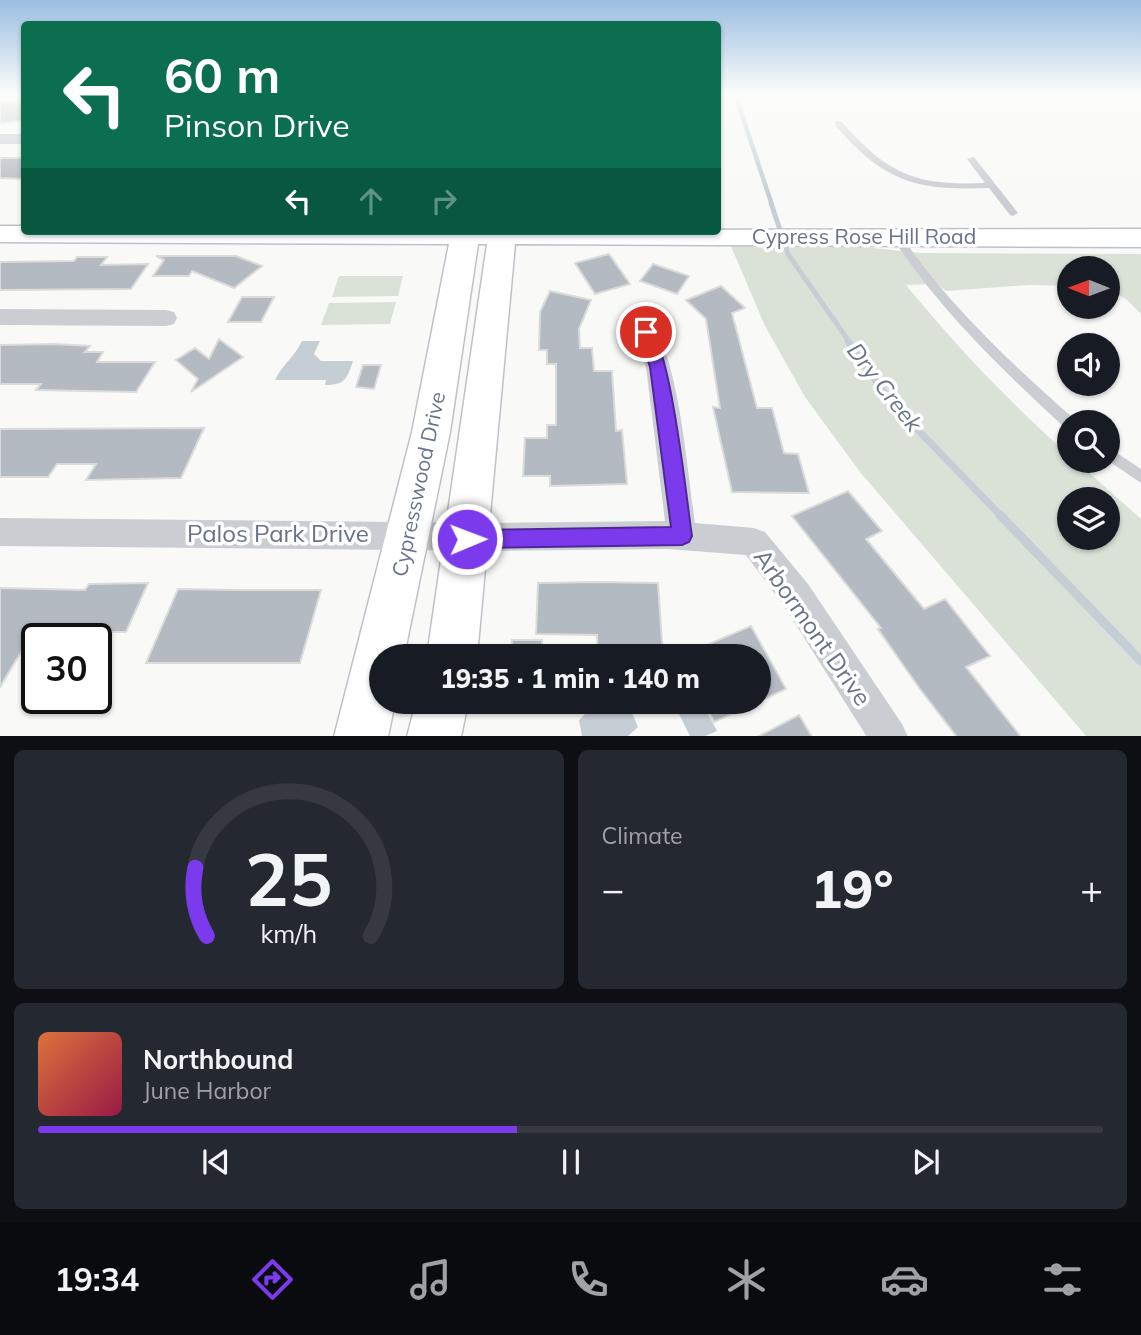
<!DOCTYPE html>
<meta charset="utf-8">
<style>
body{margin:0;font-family:Mulish,sans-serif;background:#242831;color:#f1f3f6;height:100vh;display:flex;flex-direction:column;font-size:26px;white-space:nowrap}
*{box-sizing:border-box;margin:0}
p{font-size:23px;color:#9ea1a6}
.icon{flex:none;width:38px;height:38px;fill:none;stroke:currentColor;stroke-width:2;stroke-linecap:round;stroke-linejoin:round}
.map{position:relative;height:736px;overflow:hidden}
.drawer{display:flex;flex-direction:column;gap:14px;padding:14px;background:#0d0f14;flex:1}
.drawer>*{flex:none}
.banner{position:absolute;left:21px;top:21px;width:700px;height:214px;border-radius:7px;box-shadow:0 2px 5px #0004;background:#0b6e4f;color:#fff;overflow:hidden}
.needle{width:46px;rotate:271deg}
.buttons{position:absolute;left:1057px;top:256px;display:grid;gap:14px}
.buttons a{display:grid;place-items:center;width:63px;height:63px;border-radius:50%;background:#171b24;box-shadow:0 2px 5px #0004;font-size:35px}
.speed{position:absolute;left:21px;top:623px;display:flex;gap:14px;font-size:35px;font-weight:700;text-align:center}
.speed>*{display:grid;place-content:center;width:91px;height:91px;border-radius:50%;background:#171b24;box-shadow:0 2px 5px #0004;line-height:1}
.speed .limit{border:4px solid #111;border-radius:10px;background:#fff;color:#111}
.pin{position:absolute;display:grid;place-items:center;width:60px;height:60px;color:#fff;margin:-30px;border:4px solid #fff;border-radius:50%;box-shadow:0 2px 7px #0007}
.me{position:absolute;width:77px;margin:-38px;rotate:89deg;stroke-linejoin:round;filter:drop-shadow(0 0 5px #0008)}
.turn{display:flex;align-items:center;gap:24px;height:147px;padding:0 28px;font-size:32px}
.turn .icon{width:91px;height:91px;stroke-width:2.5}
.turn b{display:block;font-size:49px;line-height:60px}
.lanes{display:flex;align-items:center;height:66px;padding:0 28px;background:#0003;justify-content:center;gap:35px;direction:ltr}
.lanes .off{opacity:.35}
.big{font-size:52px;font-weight:800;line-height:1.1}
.drawer .tile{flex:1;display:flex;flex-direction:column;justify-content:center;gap:10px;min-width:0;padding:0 24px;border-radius:10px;background:#242831}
.drawer .dial{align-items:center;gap:0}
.dial svg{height:182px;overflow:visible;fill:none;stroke:#363941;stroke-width:7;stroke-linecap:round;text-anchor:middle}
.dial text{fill:#f1f3f6;stroke:none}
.song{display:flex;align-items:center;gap:21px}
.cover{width:84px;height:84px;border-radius:10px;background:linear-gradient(135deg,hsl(20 70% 55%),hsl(340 70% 35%))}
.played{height:7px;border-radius:4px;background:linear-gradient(90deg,#7c3aed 45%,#363941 45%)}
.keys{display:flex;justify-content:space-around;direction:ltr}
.heat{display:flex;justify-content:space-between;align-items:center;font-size:38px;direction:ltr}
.drawer .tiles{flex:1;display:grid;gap:14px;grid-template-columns:1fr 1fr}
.tile:last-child{grid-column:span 2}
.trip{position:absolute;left:369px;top:644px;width:402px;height:70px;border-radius:35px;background:#171b24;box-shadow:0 2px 5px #0004;font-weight:800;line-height:70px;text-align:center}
.dock{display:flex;height:112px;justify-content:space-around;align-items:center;background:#090b0e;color:#9ea1a6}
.dock .icon{width:49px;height:49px}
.dock .current{color:#7c3aed}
.dock b{font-size:32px;color:#f1f3f6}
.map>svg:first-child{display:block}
.green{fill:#dae2d8;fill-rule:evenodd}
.water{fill:#c6ced5}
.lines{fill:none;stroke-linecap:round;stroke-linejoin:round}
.stream-far3{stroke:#c6ced5;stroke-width:4.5}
.stream-far2{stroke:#c6ced5;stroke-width:5}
.stream-far1{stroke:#c6ced5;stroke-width:7}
.stream{stroke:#c6ced5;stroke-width:9}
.building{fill:#b4bac2;stroke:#dbdcd9;stroke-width:2}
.secondary-casing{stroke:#bec1c8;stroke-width:3}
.lane{fill:#cacdd1;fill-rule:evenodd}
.street{fill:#cacdd1;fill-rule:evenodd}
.secondary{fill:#fff;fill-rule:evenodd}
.route{fill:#7c3aed;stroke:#51269a;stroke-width:2}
.labels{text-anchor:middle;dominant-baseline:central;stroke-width:7;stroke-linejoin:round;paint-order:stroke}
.street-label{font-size:21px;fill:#66738b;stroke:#fff}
.water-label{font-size:23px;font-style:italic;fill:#637586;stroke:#fff}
.near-street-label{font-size:24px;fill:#66738b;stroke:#fff}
</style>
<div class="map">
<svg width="1141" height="737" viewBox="0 0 1141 737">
<rect width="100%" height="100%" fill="#f9faf7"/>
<path class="green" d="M730,244h104l87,9 220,1v60l-14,-14 -19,-11v-21h-39v18l-39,-1 -84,6 -9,-7 -31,1c50,61 104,118 163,170v5h6l66,59v217h-55l-226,-264 -55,-75 -40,-71zM1069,499h39v38h-39z
M339,276h64l-5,20 -66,1z
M396,302l-6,22 -69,1 8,-22z"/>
<path class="water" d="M302,341h18l-6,13 7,7h32c-6,18 -8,24 -28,24l1,-5h-51c8,-16 20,-24 27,-39z
M673,702h29l15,29 -12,5h-15z
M588,711l44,2 6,14 -10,9h-46l-3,-16z"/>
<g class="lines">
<path class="stream-far3" d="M735,94l37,111"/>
<path class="stream-far2" d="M771,203l17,51 62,89"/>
<path class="stream-far1" d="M848,341l42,60 112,116"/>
<path class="stream" d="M1000,515l141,146"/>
</g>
<path class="building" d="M0,103h24v17l-24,3z
M0,158h24v21l-24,-1z
M609,254l21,30 -35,10 -20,-31z
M156,256h80l26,10 -28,22 -42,-17 -3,5h-36l11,-16z
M77,257h30l-6,8 47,-1 -17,25 -131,1v-28l74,-1z
M653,264l36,12 -12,18 -37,-13z
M721,286l24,22 -13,5 25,95h15l12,45 14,1 11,39 -77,-1 -19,-85 7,1 -14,-89 -20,-19z
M550,291l41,9 -12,29 1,19h12l2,23h18l4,60 6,-1 5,54 -77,2v-10h-27l2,-38h22v-13h9v-61h-9v-14h-8l1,-38z
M242,297h32l-13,25h-33z
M219,339l24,18 -52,35 7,-13 -22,-19 19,-12 14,11z
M54,344l36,2 -5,6h18l-6,10h58l-19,30 -100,-2 5,-6h-41v-39z
M363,365h18l-7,24 -18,-2z
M204,428l-23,50 -95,2 10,-16h-39l-9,13h-48v-48z
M848,491l34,40 -16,8 58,70 21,-10 45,57 -24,11 55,70h-64l-37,-48 -42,-60 3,-1 -89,-112z
M597,582l61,1 5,73h-65l-1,-21 -61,-1 2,-51z
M148,583l-22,49h-93l-33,55v-99l85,2 4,-6z
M178,589l59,1h84l-21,73h-154z
M751,626l35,63 -26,12v-45h-79z
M512,640h30v16h-31z
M704,702h55l-45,20z
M799,715l13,22h-55z"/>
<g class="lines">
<defs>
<path id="secondary" d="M0,226h24v5l1117,-2v18l-626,-3 -38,412h-50l60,-412h-9l-28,188 -46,224h-22v46h13l-7,35h-54l78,-305 37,-188 -449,-2z
M416,702h52l-7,35h-54z"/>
</defs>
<use href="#secondary" class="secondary-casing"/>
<path class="lane" d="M835,121h6c46,53 74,65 144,62l-18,-24 7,-2 44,56 -5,3 -3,-1 -21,-27c-74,3 -106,-7 -154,-63z
M896,233l4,1c48,71 110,128 174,185l1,3h-6v6l-5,-1c-64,-59 -125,-118 -173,-191z
M1108,447l33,22v14l-34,-23z"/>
<path class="street" d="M0,134h24v10h-24z
M0,309l166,1 8,2 3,6 -3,6 -8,2 -166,-1z
M646,324l8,2c26,44 33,144 41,197l59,5 11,4 43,52 94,140 6,13h-41l-83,-131 -38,-51 -78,-6 -173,2 -495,-5v-28l495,5 170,-2 -19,-154 -12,-35 4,-6z"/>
<use href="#secondary" class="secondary"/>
</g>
<linearGradient id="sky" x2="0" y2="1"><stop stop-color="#9abee0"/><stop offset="0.48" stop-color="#fcfdfb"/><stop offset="1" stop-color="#fcfdfb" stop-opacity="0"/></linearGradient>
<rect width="1141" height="197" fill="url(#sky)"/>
<path class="route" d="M646,326c24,7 41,179 46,210l-3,6 -7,3 -215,3 -7,-2 -3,-7 3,-6 7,-3 204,-3 -21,-160 -12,-35z"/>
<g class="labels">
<g class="street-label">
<text x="864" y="236">Cypress Rose Hill Road</text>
<text transform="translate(418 484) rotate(-78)">Cypresswood Drive</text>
</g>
<g class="water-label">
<text transform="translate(885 387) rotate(52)">Dry Creek</text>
</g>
<g class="near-street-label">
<text x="278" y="533">Palos Park Drive</text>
<text transform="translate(813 627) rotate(55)">Arbormont Drive</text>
</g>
</g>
</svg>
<div class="buttons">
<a><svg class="needle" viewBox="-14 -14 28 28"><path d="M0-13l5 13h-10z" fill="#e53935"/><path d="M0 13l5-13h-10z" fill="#9ea1a6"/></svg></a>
<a><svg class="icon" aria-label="sound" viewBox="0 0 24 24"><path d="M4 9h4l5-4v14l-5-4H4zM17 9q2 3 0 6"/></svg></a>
<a><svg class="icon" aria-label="search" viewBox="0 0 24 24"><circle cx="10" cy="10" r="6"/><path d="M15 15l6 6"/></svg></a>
<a><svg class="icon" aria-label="layers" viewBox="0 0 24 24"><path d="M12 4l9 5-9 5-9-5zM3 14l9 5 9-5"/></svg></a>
</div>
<div class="speed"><div class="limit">30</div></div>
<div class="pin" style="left:646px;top:332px;background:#d93025"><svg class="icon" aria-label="arrive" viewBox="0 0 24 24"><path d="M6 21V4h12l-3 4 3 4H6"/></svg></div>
<svg class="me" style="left:467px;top:539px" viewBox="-20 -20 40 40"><circle r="17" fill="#7c3aed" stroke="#fff" stroke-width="3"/><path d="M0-11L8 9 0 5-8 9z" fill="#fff"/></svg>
<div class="trip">19:35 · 1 min · 140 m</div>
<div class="banner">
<div class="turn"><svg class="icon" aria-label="left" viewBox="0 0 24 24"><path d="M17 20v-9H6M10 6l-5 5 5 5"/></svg><div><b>60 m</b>Pinson Drive</div></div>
<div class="lanes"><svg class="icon" aria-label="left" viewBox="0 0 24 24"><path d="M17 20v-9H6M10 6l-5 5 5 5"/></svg><svg class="icon off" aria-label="ahead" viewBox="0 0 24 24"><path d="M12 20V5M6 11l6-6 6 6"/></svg><svg class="icon off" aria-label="right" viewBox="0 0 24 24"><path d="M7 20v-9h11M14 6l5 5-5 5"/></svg></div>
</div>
</div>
<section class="drawer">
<div class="tiles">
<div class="tile dial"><svg viewBox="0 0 100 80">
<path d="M14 69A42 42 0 1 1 86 69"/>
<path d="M14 69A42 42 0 0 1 9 39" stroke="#7c3aed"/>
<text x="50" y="56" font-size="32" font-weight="700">25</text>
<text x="50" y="72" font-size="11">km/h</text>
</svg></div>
<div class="tile"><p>Climate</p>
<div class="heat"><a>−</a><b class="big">19°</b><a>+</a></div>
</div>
<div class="tile">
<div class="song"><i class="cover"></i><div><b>Northbound</b><p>June Harbor</p></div></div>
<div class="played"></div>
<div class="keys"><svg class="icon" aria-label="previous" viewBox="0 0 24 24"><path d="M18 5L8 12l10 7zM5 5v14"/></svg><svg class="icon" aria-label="pause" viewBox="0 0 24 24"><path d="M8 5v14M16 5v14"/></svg><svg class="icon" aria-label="next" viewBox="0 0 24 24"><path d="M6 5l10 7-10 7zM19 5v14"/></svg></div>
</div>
</div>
</section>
<nav class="dock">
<b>19:34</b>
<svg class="icon current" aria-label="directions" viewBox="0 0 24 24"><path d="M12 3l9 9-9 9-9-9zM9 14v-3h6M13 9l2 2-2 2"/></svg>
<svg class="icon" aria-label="music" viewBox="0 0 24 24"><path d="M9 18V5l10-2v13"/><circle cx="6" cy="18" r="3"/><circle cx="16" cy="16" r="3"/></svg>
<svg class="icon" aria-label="phone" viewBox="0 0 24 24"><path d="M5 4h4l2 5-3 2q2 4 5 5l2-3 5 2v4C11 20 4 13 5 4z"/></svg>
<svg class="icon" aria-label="climate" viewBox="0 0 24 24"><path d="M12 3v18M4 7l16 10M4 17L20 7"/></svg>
<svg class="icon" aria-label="car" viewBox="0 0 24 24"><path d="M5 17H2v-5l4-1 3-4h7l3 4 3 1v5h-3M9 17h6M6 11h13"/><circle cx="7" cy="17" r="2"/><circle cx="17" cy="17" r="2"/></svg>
<svg class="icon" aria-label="filters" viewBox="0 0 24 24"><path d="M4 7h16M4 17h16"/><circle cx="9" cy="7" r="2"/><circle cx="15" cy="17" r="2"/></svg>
</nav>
